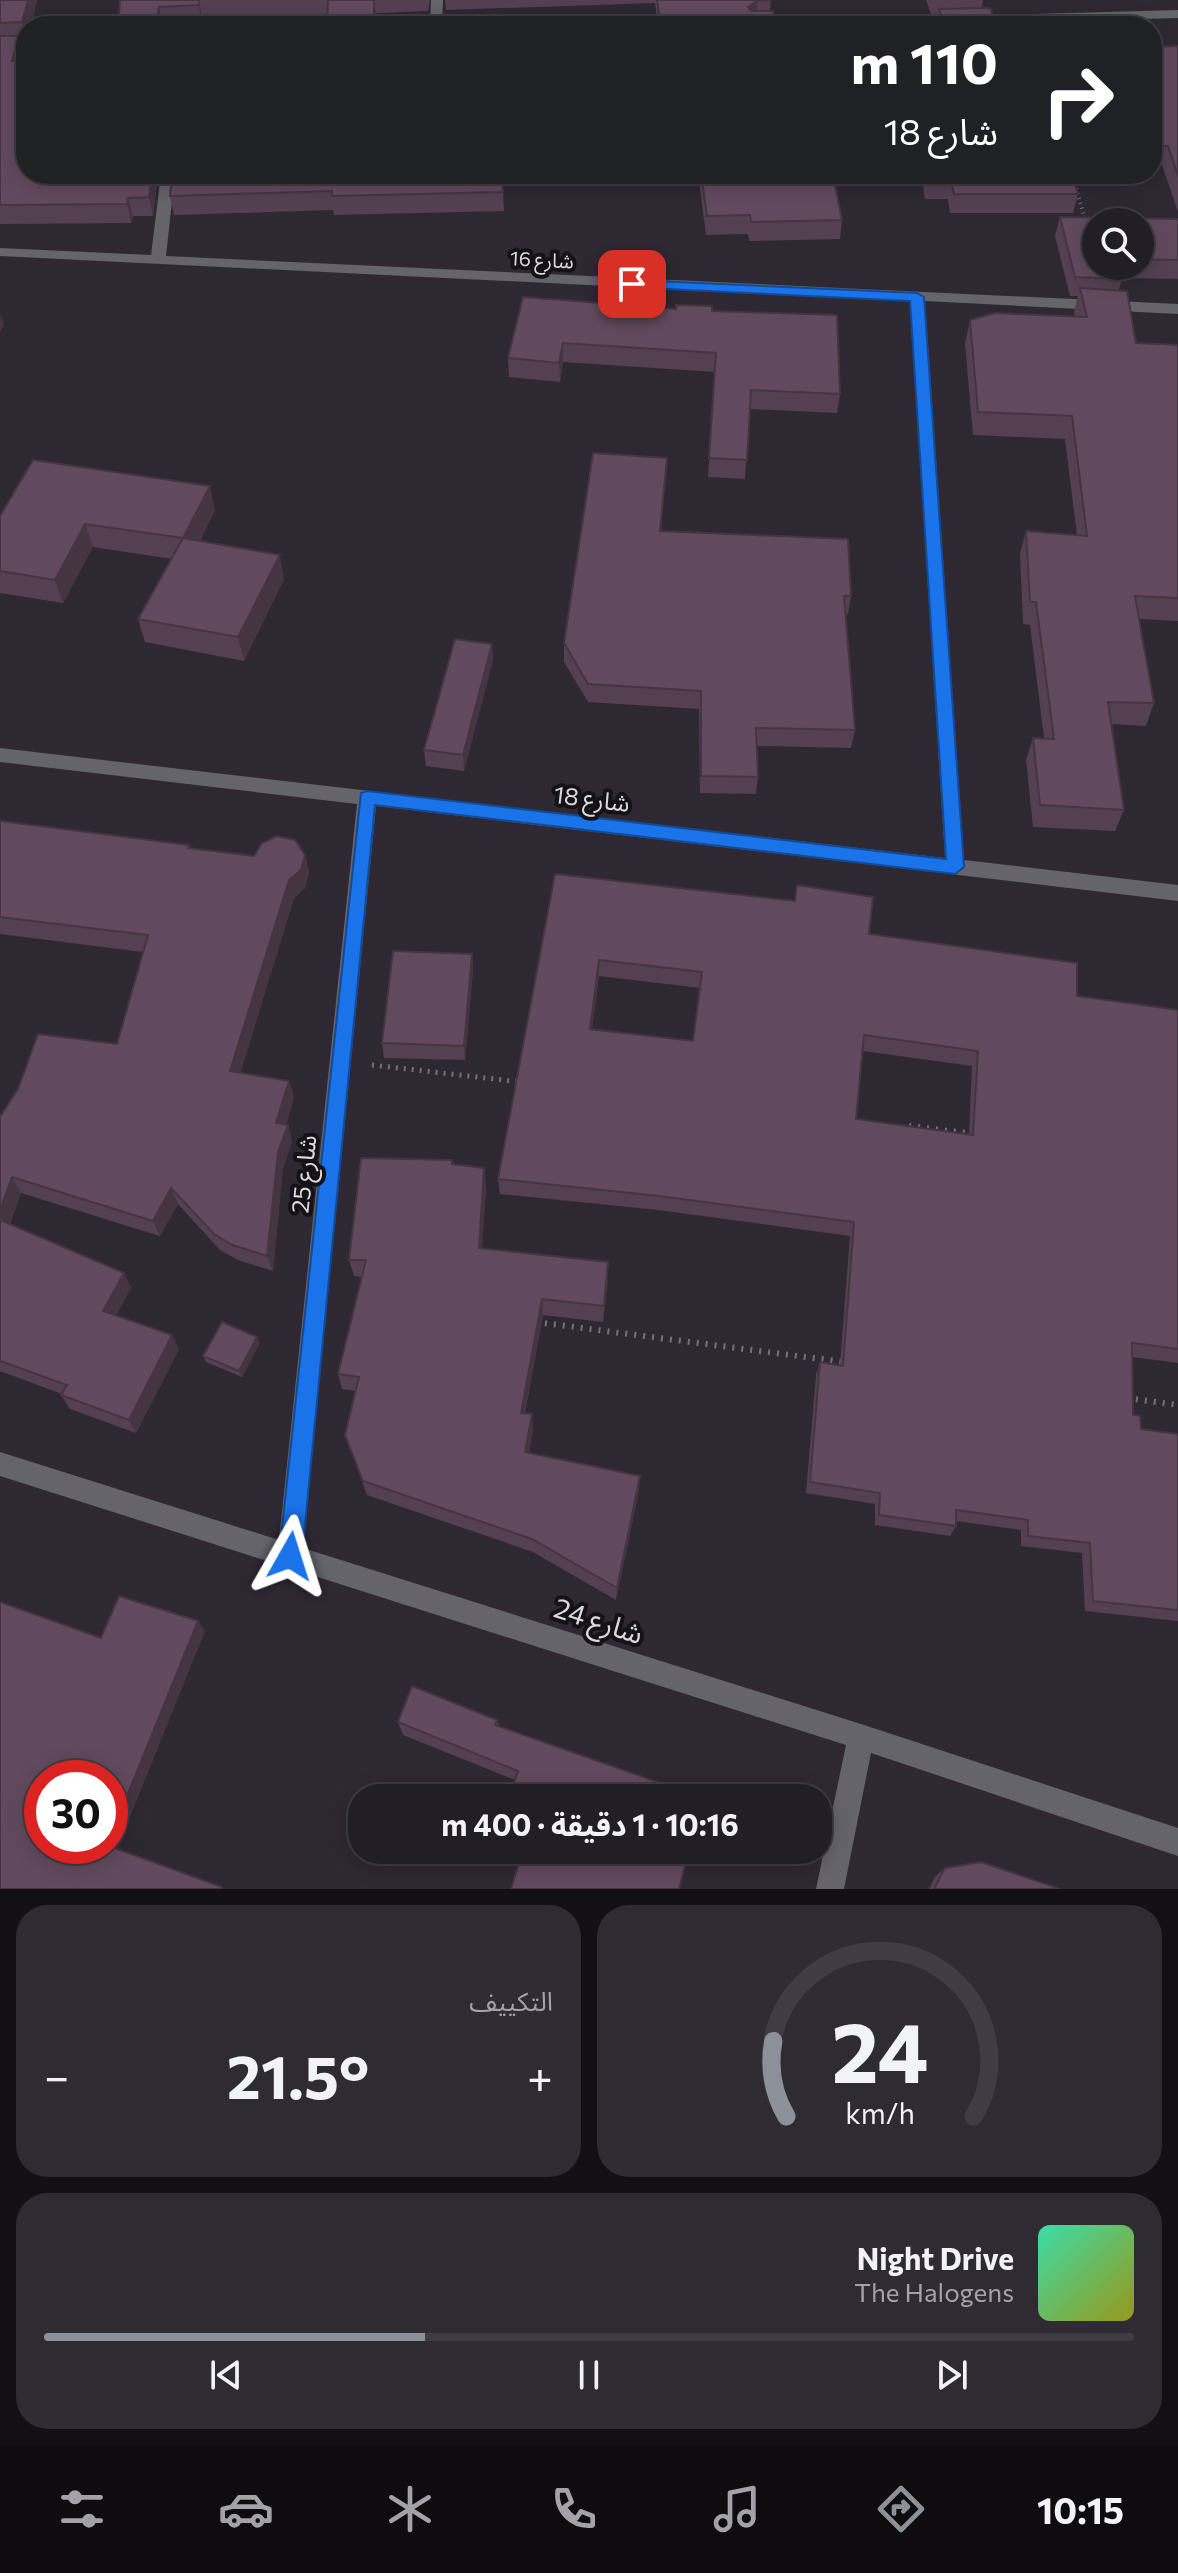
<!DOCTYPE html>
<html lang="ar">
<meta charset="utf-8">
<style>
body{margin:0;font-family:Commissioner,"Noto Sans Arabic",sans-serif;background:#2e2b32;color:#f1f3f6;direction:rtl;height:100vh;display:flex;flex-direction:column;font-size:30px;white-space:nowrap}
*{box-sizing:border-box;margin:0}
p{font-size:26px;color:#a2a2a7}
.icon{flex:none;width:44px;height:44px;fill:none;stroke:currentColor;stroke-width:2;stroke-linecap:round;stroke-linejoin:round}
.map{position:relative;height:1889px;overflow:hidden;direction:ltr}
.sheet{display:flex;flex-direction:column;gap:16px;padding:16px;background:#131015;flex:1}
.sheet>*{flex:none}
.top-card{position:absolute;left:16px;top:16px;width:1146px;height:168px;border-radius:32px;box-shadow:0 4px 20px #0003,0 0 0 2px #3f3c43;direction:rtl;background:#202124;color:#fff;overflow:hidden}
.fabs{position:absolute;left:1082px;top:208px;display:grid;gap:16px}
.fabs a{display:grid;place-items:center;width:72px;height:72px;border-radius:50%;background:#221e26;box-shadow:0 4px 20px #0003,0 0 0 2px #3f3c43;font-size:40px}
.speed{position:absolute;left:24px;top:1760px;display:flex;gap:16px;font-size:40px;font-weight:700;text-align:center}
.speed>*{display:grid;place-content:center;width:104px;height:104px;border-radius:50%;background:#221e26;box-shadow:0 4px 20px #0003,0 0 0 2px #3f3c43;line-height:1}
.speed .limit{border:12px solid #d22;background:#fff;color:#111}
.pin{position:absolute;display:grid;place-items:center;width:68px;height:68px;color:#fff;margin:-34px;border-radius:16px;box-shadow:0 4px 12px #0006}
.me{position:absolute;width:88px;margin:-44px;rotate:6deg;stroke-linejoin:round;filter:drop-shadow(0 0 6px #0008)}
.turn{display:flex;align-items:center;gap:28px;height:168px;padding:0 32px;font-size:36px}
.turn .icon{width:104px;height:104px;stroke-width:2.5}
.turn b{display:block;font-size:56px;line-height:68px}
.big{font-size:60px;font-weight:700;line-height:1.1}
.sheet .card{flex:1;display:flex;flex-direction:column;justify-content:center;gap:12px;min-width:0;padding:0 28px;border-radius:32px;background:#2e2b32}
.sheet .dial{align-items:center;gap:0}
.dial svg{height:208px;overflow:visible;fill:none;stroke:#3f3c43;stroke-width:7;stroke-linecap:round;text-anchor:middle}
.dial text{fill:#f1f3f6;stroke:none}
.song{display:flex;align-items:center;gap:24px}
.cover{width:96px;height:96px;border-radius:12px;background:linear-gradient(135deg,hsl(160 70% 55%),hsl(60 70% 35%))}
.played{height:8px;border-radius:4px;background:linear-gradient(90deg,#8c9099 35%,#3f3c43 35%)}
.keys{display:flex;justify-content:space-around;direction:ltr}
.heat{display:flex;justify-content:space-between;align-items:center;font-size:44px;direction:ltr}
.sheet .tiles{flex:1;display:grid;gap:16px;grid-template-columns:1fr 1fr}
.card:last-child{grid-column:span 2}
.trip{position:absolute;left:348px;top:1784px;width:484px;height:80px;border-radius:32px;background:#221e26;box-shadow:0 4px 20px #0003,0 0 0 2px #3f3c43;font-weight:700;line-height:80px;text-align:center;direction:rtl}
.menu{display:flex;height:128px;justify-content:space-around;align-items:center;background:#0e0c0f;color:#a2a2a7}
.menu .icon{width:56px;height:56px}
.menu .on{color:#8c9099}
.menu b{font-size:36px;color:#f1f3f6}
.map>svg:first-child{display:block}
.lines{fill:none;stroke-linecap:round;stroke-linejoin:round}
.path-far2{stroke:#757079;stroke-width:4;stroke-dasharray:1 4;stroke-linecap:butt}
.path-far1{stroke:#757079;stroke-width:5;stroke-dasharray:2 6;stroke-linecap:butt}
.path{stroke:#757079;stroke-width:6;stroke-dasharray:2 7;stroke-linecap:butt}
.minor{fill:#64646a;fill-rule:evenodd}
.wall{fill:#544051;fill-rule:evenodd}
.shaded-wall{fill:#453442}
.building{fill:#624a5e;stroke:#453442;stroke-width:2;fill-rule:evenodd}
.route{fill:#1a73e8;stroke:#114b97;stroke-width:2}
.labels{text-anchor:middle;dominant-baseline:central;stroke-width:8;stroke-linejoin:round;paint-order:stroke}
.far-street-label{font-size:20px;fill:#dcd8e0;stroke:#151217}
.street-label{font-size:24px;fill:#dcd8e0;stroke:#151217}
.near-street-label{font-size:28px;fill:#dcd8e0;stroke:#151217}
</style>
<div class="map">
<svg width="1178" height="1889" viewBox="0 0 1178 1889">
<rect width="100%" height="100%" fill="#2e2833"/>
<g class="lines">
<path class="path-far2" d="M1072,174l14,49"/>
<path class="path-far1" d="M372,1065l149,17"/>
<path class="path" d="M909,1126l65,8
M536,1322l308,40
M1127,1398l51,7"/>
<path class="minor" d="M431,0h12l-1,26h-12z
M1178,10v8l-289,8h-139l6,-4z
M26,43v8l-26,1v-8z
M161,174h14l-9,82 1012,48v10l-253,-13 39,559 214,25v16l-802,-95 -73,742 558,176 317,104v28l-307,-103 -27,136h-28l30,-144 -846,-269v-24l279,88 78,-736 -357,-42v-14l945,110 -35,-557 -910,-45v-8l151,7z"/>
</g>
<path class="wall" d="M0,0h37l-6,26h-5v15h-6l4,13 -2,7 4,113h132l-5,42h-20l-2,7 -131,1z
M120,0h310l-2,11 -141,6v-2l-85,3v6l-39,2h-45z
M445,0h326l-1,11 7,15h-119l-3,-23 -209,7z
M926,0h57l-1,8 15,18h-60l2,-12h-8z
M1178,46v166l-16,-47h-10v-118z
M172,174l331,18 1,19 -170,4 -1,-5 -159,5 -4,-19z
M698,174h135l9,46 -2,19 -91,2 -1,-7 -42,1z
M921,174h151l6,20 -5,19h-123l-2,-14h-23z
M1060,217l118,2v60l-56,-1 -3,12 17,53 42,2v276l-39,-2 15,84 -8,23 -34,-2 12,86 -9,21 -82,-4 -7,-67 7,-22h11l-14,-113 -7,-1 -3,-70 6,-23 51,4 -12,-96 -92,-4 -8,-91 5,-24 105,-3 -1,-5 4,-16h-8l-15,-60zM1140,222v44h-44z
M676,309l36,2 128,83 -3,19 -87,-4 -5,70 -37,-2 7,-105 -152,-10 -3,20 -51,-5 -1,-19z
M667,458l-6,73 190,65 -3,18h-2l9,116 -4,18 -94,-2 1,31 -2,17 -56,-1 -1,-84 -111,-7 -24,-40v-19z
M215,510l-15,31 84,38 -40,82 -99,-19 -7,-23 34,-60 -79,-12 -30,56 -63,-10v-77z
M492,644l1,16 -29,111 -38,-5 -2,-16z
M0,821l189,24 1,4 64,7 51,-1 4,18 -4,15 -11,10 -54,175 49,8 5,16 -8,28h2l4,16 -9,27 -10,103 -35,-11 -18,-10 -42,-46 -18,32 -139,-43 -11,31 114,49 7,15 -15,27 63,34 -43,84 -66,-24 -9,-14 1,-1 -62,-23v-254l117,-73 26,-92 -143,-18z
M555,874l314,60 208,62 101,14v353l-46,-6 1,58 8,14 37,5v187l-93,-10 -3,-58 -61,-7v-16l-65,-9v5l-6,10 -75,-11v-21l-69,-11 10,-118 4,-13 20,3 10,-129 -192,-26 -158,-16 -2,-15zM599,976l101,12 -7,53 -101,-11zM863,1051l109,15 -3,69 -113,-16z
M472,954l1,15 -8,91 -81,-2 -2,-15z
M453,1164l33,22 -4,62 126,31 -5,43 -60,-7 -18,98 8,16 -4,24 110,37 -23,110 -83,-48 -166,-57 -17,-46 -5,-14 11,-44 -14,-2 -4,-15 24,-97 -8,-1 -5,-16z
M260,1343l-18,34 -36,-15 -3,-6z
M497,1720l2,6 204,72 -188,-18 -112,-45 -5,-13z
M945,1868l115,21h-131l6,-12z"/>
<path class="shaded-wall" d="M28,0h9l-6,26h-5v10l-4,-14z
M199,0l3,18v6l-3,-19z
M374,0l2,13v13h-2z
M757,1l-1,18 -8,-12z
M159,7l4,19h-7z
M19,36l5,18 -6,25 -6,-18z
M152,174h6l-5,42 -4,-19z
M128,198l5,18 -2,7 -4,-19z
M0,313l4,11 -4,9z
M563,343v19l-3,20 -1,-19z
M210,486l5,24 -26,52 -6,-24z
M85,524l8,23 -30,56 -8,-23z
M280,555l4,24 -40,82 -6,-24z
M492,644l1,16 -29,111 -1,-16z
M305,855l4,18 -4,15 -11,10 -58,190 -6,-17 59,-191z
M472,954l1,15 -8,91 -1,-14z
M599,960v16l-9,69v-16z
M289,1081l5,16 -13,42 -5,-16z
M288,1125l4,16 -9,27 -10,103 -6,-15 11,-104z
M484,1168l2,18 -5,79 -2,-17z
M12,1177l9,16 -15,41 -6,-10v-14z
M171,1188l7,16 -18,32 -7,-15z
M608,1262v17l-5,43 1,-16z
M124,1273l7,15 -20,37 -8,-14z
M542,1299l1,16 -21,112 -1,-14z
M172,1335l7,14 -43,84 -7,-13z
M257,1337l3,6 -18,34 -3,-6z
M532,1414l1,15 -7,37 -1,-14z
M640,1476l-1,14 -23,110 1,-12z
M198,1621l7,10 -89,221 -6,-6v-8z"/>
<path class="building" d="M0,0h28l-6,22 -22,1z
M120,0h79v5l-40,2 -3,19h-38z
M328,0h46v26h-47z
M657,0h114l-14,1 -9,6 3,4h22l4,15h-116z
M990,8l7,18h-52l-6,-17z
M0,36h19l-7,25 14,-1v114h126l-3,23 -21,1 -1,6 -127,1z
M1178,46v130l-10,-30 -16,1v-100z
M172,174h329l2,18 -171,4v-5l-162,5z
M701,174h132l9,46 -91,2 -1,-7 -43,1z
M927,174h145l6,20h-124l-3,-14h-22z
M1060,217l118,2v41l-38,-1v-37h-44v44h24l3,13 -48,-2z
M1080,288l47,3 9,52 42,2v253l-43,-2 19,107 -46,-1 16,108 -84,-5 -7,-67 21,1 -18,-137h-6l-4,-71 61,5 -15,-120 -94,-4 -8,-92 25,-7 92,4z
M523,297l153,12v-4l36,1v5l125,4 3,79 -89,-4 -4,70 -38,-2 7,-105 -153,-10 -4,20 -51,-5z
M593,453l74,5 -7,73 188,8 3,57h-7l11,134 -99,-2 2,49 -57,-1v-85l-113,-7 -24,-41z
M33,460l177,26 -27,52 -98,-14 -30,56 -55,-9v-55z
M183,538l97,17 -42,82 -100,-18z
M455,639l37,5 -29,111 -39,-5z
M0,821l189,24 -1,3 66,8 8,-13 15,-7 18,4 10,15 -4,15 -12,10 -59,191 59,10 -13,42 12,2 -10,27 -11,104 -35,-11 -18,-11 -43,-46 -18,33 -141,-44 -12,33v-93l18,-28 20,-55 79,10 31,-109 -148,-18z
M555,874l240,27 2,-16 76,12 -4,37 208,29v33l101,14v339l-46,-6 1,72 7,1 1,13 37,5v176l-85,-9 -3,-58 -62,-7v-16l-72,-10v16l-77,-11 1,-22 -70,-11 10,-120 23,4 11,-144 -195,-26 -161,-17zM599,960l103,12 -9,69 -103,-12zM864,1035l114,16 -5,84 -117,-16z
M393,951l79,3 -8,92 -82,-3z
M361,1158l91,2v4l32,4 -5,80 129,14 -4,44 -62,-7 -21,114 11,1 -7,38 115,24 -23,112 -85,-49 -169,-58 -18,-46 14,-58 -21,-3 28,-114h-17z
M0,1220l124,53 -21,38 69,24 -43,85 -68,-25 6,-10 -67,-24z
M222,1322l35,15 -18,34 -36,-15z
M119,1596l79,25 -88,217v-60h-68v68h67l113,41 -1,2h-221v-287l101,36z
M412,1686l85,34 -2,5 208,73h-194l9,-27 -120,-49z
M523,1850h166l-10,39h-168z
M981,1862l79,27h-126l11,-21z"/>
<path class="route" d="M632,280l285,13 7,4 40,570 -9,7 -580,-69 -73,751 -4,8 -8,4 -8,-4 -3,-8 82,-763 6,-2 579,68 -36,-558 -283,-14v-6z"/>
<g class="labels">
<g class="far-street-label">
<text transform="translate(542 259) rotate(3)">شارع 16</text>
</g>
<g class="street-label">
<text transform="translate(592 798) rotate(7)">شارع 18</text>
<text transform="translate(303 1174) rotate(-84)">شارع 25</text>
</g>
<g class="near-street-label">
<text transform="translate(599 1620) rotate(18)">شارع 24</text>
</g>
</g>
</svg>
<div class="fabs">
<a><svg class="icon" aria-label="search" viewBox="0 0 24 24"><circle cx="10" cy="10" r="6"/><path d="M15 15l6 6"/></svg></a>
</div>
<div class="speed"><div class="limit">30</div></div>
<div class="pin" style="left:632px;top:284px;background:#d93025"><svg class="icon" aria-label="arrive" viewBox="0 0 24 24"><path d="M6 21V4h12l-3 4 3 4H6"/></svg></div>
<svg class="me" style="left:290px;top:1556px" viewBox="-20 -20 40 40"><path d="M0-17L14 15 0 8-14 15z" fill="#1a73e8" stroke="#fff" stroke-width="4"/></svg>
<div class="trip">10:16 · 1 دقيقة · 400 m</div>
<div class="top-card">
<div class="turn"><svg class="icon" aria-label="right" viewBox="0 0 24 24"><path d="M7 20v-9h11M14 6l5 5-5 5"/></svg><div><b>110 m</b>شارع 18</div></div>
</div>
</div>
<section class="sheet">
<div class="tiles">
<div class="card dial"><svg viewBox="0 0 100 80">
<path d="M14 69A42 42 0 1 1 86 69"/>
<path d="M14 69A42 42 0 0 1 9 40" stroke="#8c9099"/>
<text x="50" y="56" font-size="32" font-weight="700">24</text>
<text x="50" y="72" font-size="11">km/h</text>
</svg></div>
<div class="card"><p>التكييف</p>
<div class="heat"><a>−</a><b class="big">21.5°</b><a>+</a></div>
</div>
<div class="card">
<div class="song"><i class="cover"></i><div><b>Night Drive</b><p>The Halogens</p></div></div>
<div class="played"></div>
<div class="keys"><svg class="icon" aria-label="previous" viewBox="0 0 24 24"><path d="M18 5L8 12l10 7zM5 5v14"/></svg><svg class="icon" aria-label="pause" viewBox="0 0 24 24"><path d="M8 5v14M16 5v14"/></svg><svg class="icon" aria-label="next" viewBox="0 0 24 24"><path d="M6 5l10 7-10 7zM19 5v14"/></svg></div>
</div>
</div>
</section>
<nav class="menu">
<b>10:15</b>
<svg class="icon on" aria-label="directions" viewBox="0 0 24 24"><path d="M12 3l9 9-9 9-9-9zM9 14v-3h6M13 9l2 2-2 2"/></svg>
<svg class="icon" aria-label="music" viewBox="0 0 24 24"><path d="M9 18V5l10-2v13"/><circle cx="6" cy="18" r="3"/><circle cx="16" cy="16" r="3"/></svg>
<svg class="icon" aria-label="phone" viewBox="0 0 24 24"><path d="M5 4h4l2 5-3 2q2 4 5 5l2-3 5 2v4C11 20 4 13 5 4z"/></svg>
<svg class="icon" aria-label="climate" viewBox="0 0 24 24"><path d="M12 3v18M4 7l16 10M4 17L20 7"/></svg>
<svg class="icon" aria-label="car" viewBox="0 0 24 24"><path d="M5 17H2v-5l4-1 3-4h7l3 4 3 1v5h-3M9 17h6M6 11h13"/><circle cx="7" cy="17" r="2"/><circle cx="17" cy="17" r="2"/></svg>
<svg class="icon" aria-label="filters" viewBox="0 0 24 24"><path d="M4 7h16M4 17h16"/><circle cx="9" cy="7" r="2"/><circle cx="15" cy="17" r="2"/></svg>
</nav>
